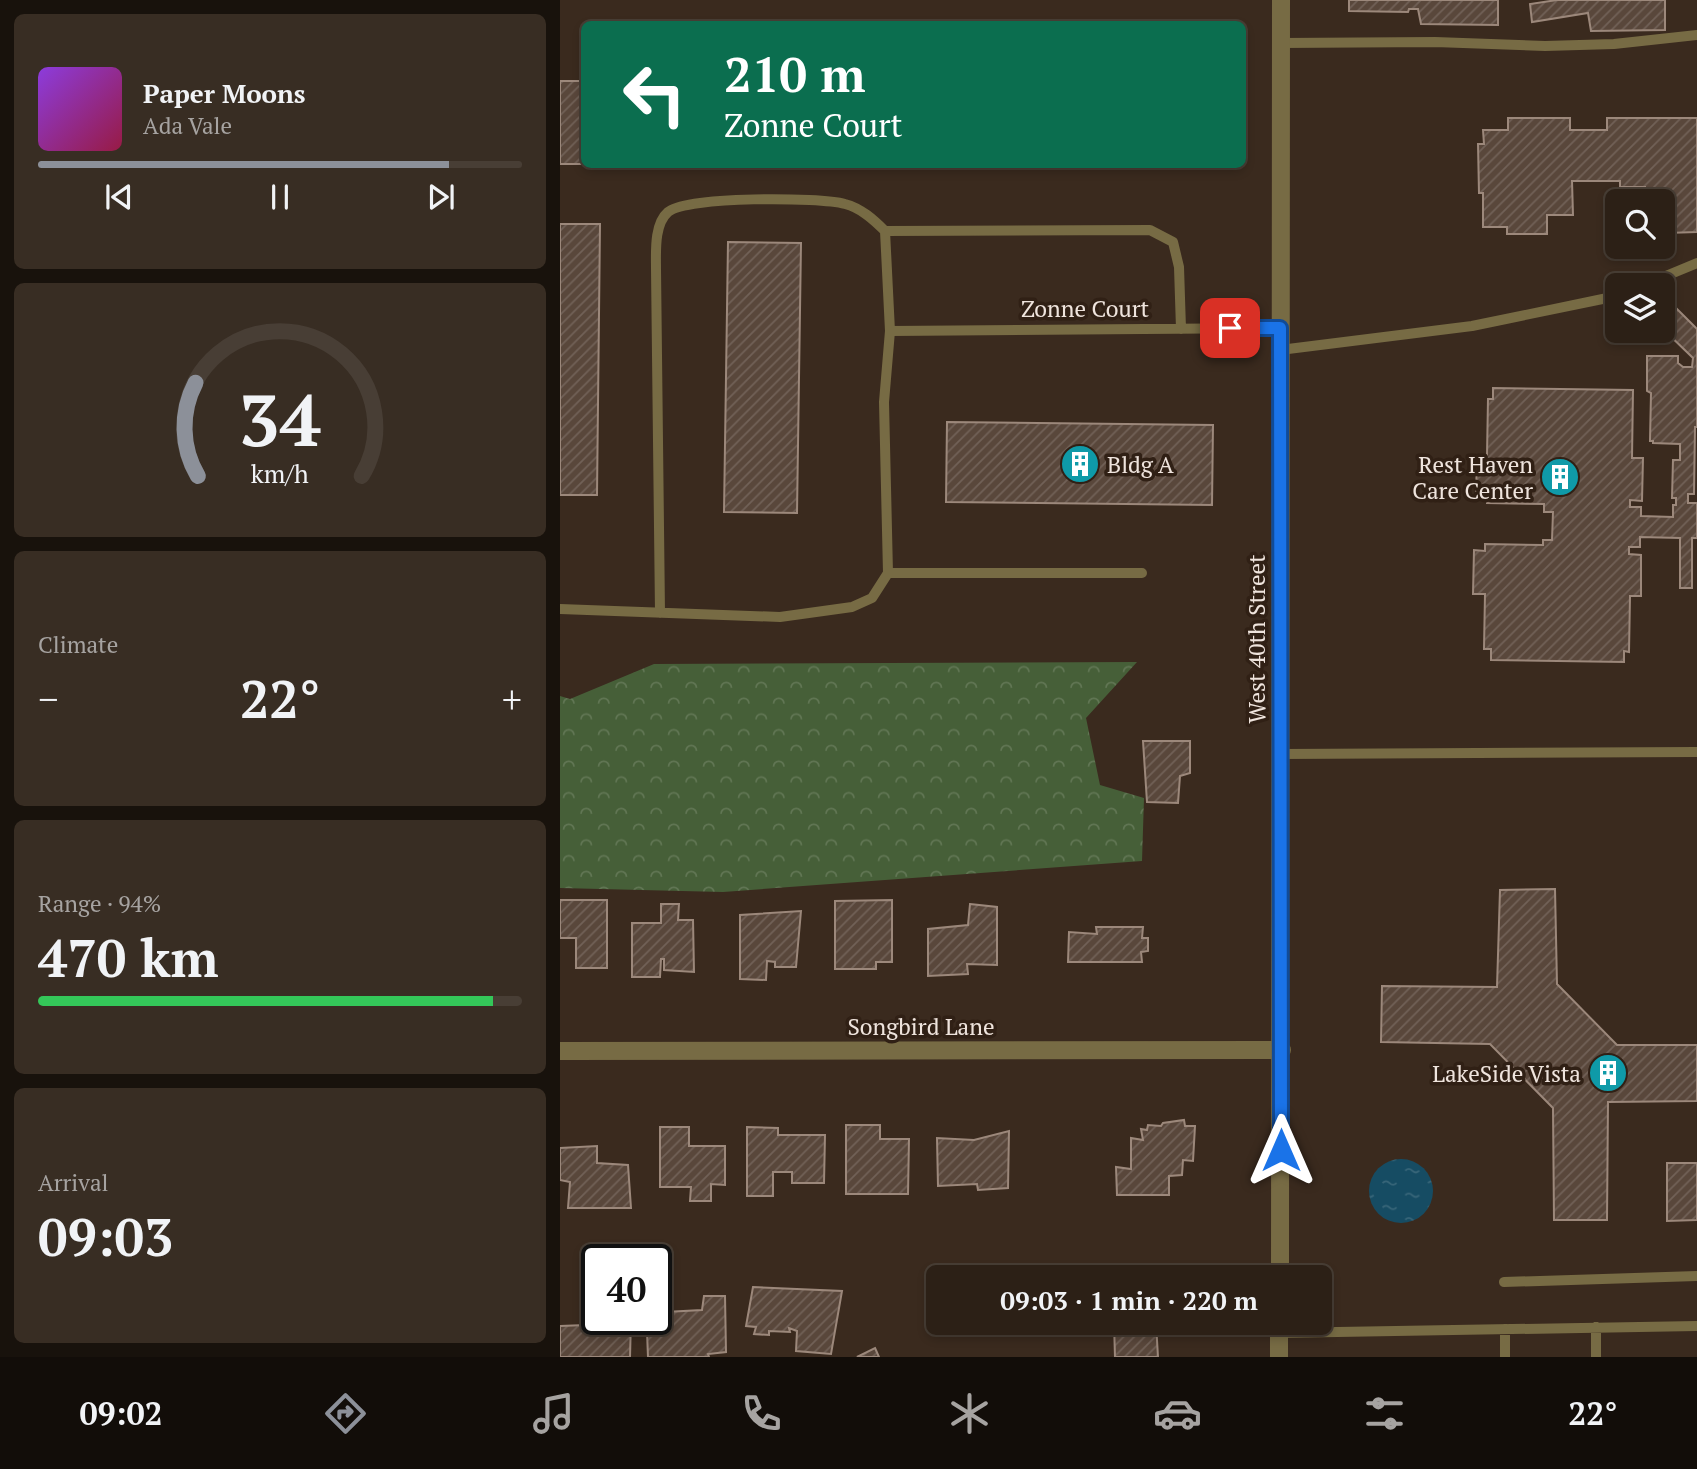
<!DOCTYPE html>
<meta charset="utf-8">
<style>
body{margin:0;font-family:"PT Serif",serif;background:#382d23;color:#f1f3f6;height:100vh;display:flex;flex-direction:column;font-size:26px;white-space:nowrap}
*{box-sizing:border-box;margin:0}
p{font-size:23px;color:#a6a3a1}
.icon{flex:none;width:38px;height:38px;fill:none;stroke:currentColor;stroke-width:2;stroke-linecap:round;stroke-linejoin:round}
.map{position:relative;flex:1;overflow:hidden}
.panel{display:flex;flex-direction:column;gap:14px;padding:14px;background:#18120c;width:560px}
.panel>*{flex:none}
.hud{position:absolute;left:21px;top:21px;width:665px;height:147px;border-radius:10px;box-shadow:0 4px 10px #0003,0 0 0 2px #483e35;background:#0b6e4f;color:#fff;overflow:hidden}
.tools{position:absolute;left:1045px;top:189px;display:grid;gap:14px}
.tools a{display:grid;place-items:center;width:70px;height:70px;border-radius:10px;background:#2c2016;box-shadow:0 4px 10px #0003,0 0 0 2px #483e35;font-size:35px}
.speed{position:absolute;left:21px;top:1244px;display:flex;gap:14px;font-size:35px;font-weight:700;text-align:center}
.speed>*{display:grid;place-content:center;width:91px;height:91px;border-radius:50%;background:#2c2016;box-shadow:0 4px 10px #0003,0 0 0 2px #483e35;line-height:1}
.speed .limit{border:4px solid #111;border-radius:10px;background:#fff;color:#111}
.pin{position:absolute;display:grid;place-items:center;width:60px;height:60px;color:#fff;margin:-30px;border-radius:14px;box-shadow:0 4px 10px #0006}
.me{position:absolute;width:77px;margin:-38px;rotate:0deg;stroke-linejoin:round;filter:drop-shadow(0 0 5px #0008)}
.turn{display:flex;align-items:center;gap:24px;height:147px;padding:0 28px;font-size:32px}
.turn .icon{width:91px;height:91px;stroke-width:2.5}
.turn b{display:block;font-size:49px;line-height:60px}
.big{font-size:52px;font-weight:600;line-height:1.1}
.panel .card{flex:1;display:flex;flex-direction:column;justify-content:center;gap:10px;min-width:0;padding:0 24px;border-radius:10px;background:#382d23}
.panel .dial{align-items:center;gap:0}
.dial svg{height:182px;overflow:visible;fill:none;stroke:#483e35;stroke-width:7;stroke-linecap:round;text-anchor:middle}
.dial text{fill:#f1f3f6;stroke:none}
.song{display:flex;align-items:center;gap:21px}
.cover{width:84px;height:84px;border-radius:10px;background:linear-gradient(135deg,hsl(270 70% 55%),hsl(340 70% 35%))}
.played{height:7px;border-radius:4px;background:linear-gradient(90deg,#8c9099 85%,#483e35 85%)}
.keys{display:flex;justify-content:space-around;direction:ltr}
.heat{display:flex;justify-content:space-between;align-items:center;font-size:38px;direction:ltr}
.charge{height:10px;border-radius:5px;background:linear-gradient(90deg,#34c759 94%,#483e35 0)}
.trip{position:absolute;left:366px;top:1265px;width:406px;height:70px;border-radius:10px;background:#2c2016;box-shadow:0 4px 10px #0003,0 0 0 2px #483e35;font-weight:600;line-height:70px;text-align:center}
.tab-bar{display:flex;height:112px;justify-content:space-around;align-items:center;background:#120d09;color:#a6a3a1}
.tab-bar .icon{width:49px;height:49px}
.tab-bar .on{color:#8c9099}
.tab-bar b{font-size:32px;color:#f1f3f6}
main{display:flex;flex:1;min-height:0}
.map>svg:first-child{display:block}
.forest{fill:url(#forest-crowns)}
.water{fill:url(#water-ripples)}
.building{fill:url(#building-hatch);stroke:#9c887b;stroke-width:2}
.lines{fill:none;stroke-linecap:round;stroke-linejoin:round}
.service{stroke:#776b44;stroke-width:10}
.minor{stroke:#776b44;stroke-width:18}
.tertiary{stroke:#776b44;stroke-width:18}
.route-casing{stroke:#114b97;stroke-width:18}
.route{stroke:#1a73e8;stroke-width:12}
.labels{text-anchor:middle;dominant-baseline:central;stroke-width:7;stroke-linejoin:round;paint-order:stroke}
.street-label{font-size:23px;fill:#efe4dd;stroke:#302015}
.poi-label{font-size:23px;fill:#efe4dd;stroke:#302015;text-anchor:end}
</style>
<main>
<section class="panel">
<div class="card">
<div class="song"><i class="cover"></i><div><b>Paper Moons</b><p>Ada Vale</p></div></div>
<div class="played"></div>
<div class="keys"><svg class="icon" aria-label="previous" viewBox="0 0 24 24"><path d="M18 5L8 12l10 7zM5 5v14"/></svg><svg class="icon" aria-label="pause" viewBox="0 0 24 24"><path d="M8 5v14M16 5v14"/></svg><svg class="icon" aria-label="next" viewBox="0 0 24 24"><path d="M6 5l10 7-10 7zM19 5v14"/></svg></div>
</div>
<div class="card dial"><svg viewBox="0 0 100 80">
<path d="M14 69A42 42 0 1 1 86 69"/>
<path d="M14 69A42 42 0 0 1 13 28" stroke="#8c9099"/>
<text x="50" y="56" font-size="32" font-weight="700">34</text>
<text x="50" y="72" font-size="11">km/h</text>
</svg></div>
<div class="card"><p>Climate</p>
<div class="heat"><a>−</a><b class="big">22°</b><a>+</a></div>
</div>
<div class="card"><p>Range · 94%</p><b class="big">470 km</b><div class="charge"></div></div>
<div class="card"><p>Arrival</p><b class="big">09:03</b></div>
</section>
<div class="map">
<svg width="1137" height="1357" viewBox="0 0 1137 1357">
<defs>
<pattern id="forest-crowns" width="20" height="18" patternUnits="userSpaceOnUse" patternTransform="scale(1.75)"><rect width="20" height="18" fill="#465f38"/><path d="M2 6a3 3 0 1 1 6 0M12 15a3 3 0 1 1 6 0" fill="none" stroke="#617654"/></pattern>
<pattern id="water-ripples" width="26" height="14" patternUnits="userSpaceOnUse" patternTransform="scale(1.75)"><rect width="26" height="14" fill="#164c63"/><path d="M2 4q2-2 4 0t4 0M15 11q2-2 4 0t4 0" fill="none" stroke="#386679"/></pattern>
<pattern id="building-hatch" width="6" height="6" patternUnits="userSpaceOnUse" patternTransform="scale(1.75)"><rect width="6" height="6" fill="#59473b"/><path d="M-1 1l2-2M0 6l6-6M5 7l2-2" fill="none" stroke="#716157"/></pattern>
</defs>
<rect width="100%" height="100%" fill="#3a2a1e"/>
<path class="forest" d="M577,662l-51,56 14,67 44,13 -2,63 -419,31 -163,-4v-192l10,3 84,-35z"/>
<path class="water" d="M809 1191a32 32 0 1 1 64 0a32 32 0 1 1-64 0Z"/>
<path class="building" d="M789,0h149v25l-77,-1 -3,-15h-9l-1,3 -59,-1z
M997,0h108v30l-74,1 -3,-18 -56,9 -2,-18z
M0,81h24v83h-24z
M948,118h62v12h37v-12h90v114l-30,1v-14h-5v-18h-17v-14h-25v-6h-48l1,34h-26v19h-40v-7h-24v-34h-4l-1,-49h6l-1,-14h25z
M0,224h40l-3,271h-37z
M168,242l73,1 -4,270 -73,-1z
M1112,304l25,25v98h-2l-1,67h-6v9h9v35h-5v50h-12v-50l-40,-1v10h-11v7l12,1v41h-11l-1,56 -5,-1v11l-133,-2v-11h-7l1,-55h-12l1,-44 11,1v-7l58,1v-5h9l1,-28h-9v-8l-57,-1v-6h-11l1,-42h10l1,-56h5v-11l140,2 -1,68h11l-1,43 -12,-1v7h11v9l32,1v-12h3v-7h-4l1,-38h7v-16l-27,-1v-2h-3l1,-48 -4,-2v-35h31v7l5,4h9l1,-9 -31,-30v-15z
M387,422l266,3 -1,80 -266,-3z
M583,741h47v32l-10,3 -2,27 -31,-1z
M995,889l2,95 60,61h80v56l-89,1 -1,118h-53l-1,-112 -63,-64 -109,-2 1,-56 115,1 3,-97z
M0,900h47v68h-31v-30h-16z
M332,900v62h-16v7h-41v-68z
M101,904h18l-1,16h15l1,52 -30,-2v-11h-3l-1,18h-28v-54h29z
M410,904l27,3v58l-30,-1 1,10 -40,2v-47l40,-4z
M241,911l-5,56h-21v-5l-8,-1 -1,19 -26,-1v-64z
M536,927h47l-1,11h6v13l-7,1 1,10h-74l1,-30 28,2z
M624,1120l1,6h10l-2,35 -10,-1 -1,15 -13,1v19h-52l-1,-28 15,2v-31l12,2 -2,-11 6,1 1,-5 13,1 2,-3z
M286,1125h34v14h29l-1,55h-62z
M100,1127h29v19h36v39l-14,-1v17h-21l1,-14h-31z
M187,1127l31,1v7h47l-1,48h-32v-11h-19v24h-26z
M449,1131l-1,57 -30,2 -1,-6 -39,2 -1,-48 37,2z
M37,1146v17l31,2 3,43h-63l2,-26 -10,-2v-32z
M1107,1163h30v57l-30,1z
M193,1287l89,4 -11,63 -35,-3 1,-20 -8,-3 1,4 -21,-1v4l-15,-1 2,-7 -10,-1z
M144,1296h21l1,56 -18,2 1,3h-61l-1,-25h16l2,-20 37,-2z
M51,1320h20l-1,37h-70v-31l51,-2z
M554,1323h42l2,34h-43z
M315,1348l4,9h-22z"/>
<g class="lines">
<path class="service" d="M721,43l154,-1 110,4 69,-2 83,-9
M325,231l265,-1 23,12 6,25 2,62
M1084,285l53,-22
M330,331l390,-3
M720,350l192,-24 145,-30
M328,573h254
M0,609l220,8 72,-10 20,-9 16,-25 -4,-171 6,-71 -5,-100c-11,-11 -24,-23 -40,-27 -25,-7 -159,-8 -177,8 -14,12 -12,40 -12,57l4,344
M721,754l416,-2
M944,1282l193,-6
M719,1333l418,-7
M945,1357v-28
M1036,1357v-30"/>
<path class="minor" d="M0,1051l722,-1"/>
<path class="tertiary" d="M720,1278l1,-1278
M719,1357v-34"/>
</g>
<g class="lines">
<defs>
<path id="route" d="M670,328h50l1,822"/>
</defs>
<use href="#route" class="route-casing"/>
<use href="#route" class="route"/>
</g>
<defs>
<symbol id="building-disc" viewBox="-11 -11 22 22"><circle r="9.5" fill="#0f9aa8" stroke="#302015"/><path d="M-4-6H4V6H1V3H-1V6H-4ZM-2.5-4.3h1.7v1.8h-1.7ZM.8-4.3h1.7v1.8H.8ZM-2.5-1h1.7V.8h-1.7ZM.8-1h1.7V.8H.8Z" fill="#fff"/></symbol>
</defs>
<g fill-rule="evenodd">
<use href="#building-disc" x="498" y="442" width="44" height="44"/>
<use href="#building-disc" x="978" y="455" width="44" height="44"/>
<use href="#building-disc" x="1026" y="1051" width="44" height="44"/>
</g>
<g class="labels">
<g class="street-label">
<text x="525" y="308">Zonne Court</text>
<text transform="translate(696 639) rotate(-90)">West 40th Street</text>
<text x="361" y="1026">Songbird Lane</text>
</g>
<g class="poi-label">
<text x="547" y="464" text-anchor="start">Bldg A</text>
<text x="973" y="464">Rest Haven<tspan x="973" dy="26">Care Center</tspan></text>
<text x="1021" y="1073">LakeSide Vista</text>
</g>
</g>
</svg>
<div class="tools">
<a><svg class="icon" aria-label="search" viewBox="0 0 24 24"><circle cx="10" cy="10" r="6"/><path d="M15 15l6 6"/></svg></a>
<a><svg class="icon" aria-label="layers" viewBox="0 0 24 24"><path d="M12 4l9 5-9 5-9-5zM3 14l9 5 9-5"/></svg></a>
</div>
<div class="speed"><div class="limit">40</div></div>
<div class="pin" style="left:670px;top:328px;background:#d93025"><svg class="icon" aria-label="arrive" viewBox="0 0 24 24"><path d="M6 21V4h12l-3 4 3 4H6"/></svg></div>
<svg class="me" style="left:721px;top:1150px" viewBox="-20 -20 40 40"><path d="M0-17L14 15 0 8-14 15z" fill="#1a73e8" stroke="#fff" stroke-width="4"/></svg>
<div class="trip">09:03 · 1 min · 220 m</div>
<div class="hud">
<div class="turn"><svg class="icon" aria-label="left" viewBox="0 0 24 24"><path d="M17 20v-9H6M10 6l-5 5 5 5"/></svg><div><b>210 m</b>Zonne Court</div></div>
</div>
</div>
</main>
<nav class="tab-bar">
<b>09:02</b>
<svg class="icon on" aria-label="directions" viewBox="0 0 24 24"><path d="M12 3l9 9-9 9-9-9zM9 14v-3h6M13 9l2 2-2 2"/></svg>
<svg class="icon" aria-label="music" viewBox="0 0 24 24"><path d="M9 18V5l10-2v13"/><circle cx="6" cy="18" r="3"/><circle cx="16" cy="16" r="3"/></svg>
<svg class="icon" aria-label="phone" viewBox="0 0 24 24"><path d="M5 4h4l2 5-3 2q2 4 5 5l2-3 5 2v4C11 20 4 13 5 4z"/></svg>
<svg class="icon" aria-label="climate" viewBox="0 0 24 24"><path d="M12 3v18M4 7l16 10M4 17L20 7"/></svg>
<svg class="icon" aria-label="car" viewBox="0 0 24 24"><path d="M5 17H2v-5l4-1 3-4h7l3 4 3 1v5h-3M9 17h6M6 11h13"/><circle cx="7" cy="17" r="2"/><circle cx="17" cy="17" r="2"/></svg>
<svg class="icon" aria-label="filters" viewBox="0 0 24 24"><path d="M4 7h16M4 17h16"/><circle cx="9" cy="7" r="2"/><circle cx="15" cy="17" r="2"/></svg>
<b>22°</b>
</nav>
